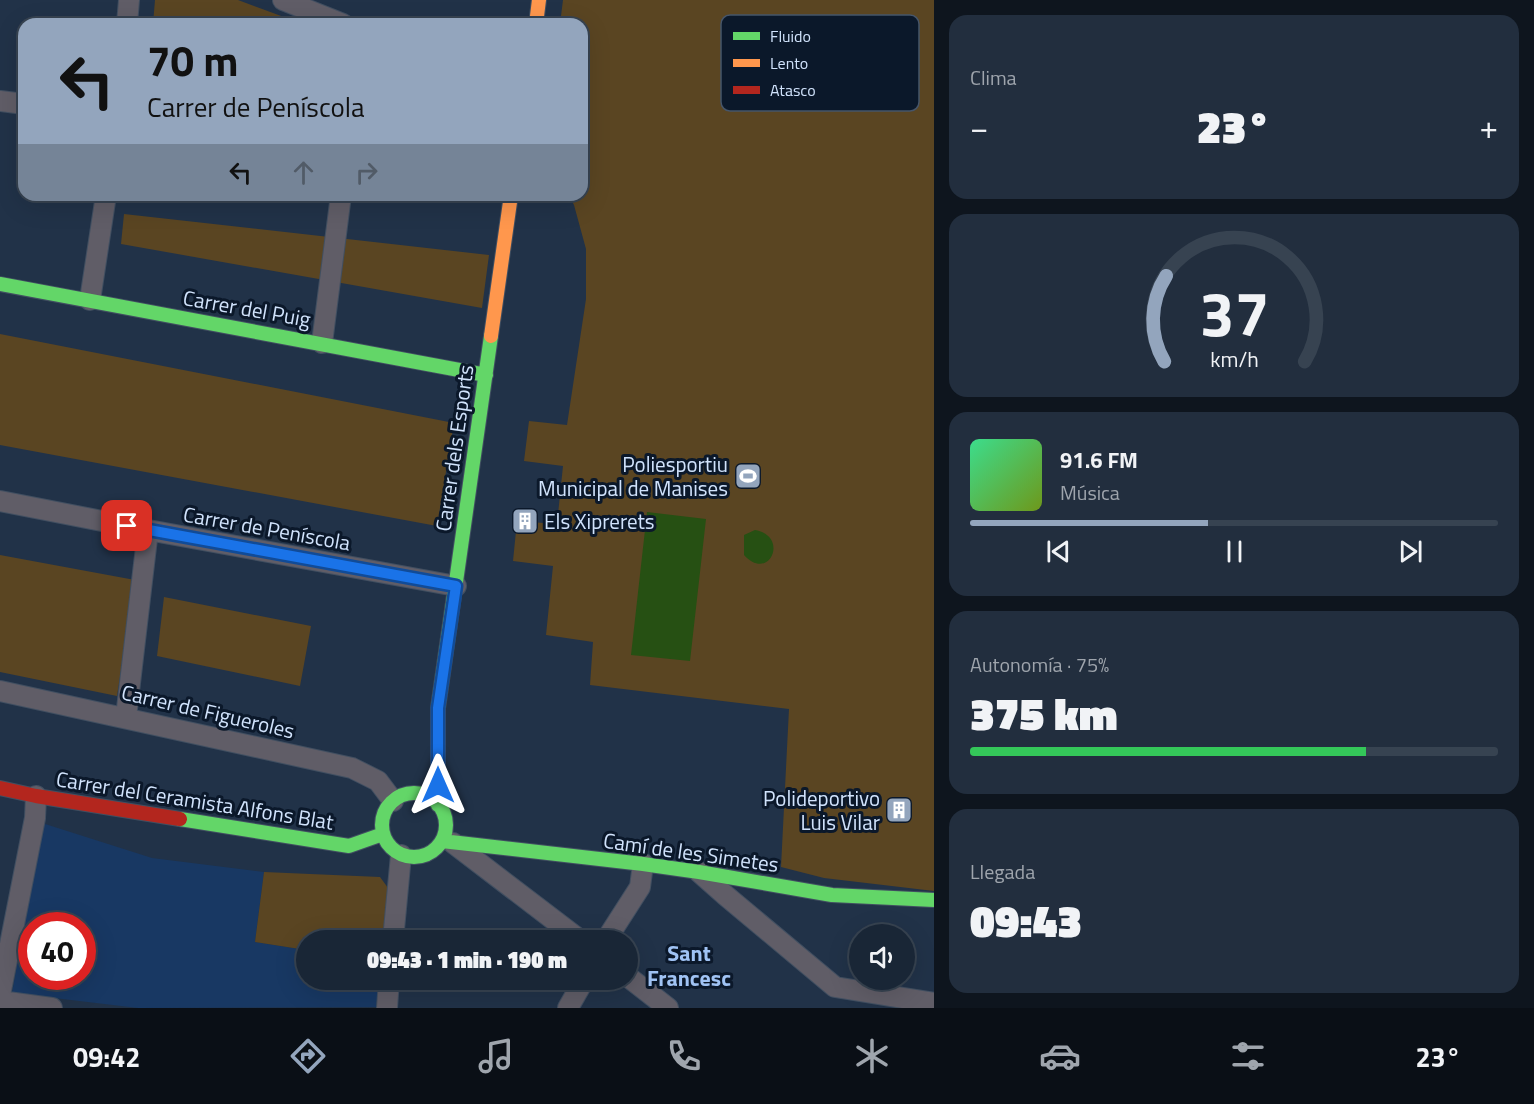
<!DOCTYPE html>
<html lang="es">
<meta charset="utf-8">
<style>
body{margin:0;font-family:"Titillium Web",sans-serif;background:#222e3e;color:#f1f3f6;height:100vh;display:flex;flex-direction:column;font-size:22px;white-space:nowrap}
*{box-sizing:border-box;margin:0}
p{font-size:20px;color:#9fa5ad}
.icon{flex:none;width:33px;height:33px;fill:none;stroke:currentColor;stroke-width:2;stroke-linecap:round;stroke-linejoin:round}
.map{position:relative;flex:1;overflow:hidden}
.side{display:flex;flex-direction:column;gap:15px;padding:15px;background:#0e151e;width:600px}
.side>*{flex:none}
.banner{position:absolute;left:18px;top:18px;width:570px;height:183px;border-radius:18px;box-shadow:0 6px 24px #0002,0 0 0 2px #374351;background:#93a5bd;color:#111;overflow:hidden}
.controls{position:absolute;left:849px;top:924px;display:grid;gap:12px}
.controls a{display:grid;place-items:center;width:66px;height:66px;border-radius:50%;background:#192636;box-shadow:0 6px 24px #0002,0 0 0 2px #374351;font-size:30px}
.speed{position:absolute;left:18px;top:912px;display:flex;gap:12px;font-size:30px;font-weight:700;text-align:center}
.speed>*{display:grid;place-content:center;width:78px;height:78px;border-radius:50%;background:#192636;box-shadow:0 6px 24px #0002,0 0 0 2px #374351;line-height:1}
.speed .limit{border:9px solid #d22;background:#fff;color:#111}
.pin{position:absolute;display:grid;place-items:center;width:51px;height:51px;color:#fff;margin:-26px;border-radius:12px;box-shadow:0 3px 9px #0006}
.me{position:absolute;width:66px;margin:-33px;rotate:0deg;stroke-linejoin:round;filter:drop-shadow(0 0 4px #0008)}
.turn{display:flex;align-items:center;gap:21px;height:126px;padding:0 30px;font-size:27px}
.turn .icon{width:78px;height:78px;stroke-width:2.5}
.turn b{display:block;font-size:42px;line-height:51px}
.lanes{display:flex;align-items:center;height:57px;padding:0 30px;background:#0003;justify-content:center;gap:30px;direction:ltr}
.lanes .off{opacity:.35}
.big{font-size:45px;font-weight:800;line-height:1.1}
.side .widget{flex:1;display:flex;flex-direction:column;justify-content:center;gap:9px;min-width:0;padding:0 21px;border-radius:18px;background:#222e3e}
.side .dial{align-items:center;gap:0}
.dial svg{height:156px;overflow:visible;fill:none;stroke:#374351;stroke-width:7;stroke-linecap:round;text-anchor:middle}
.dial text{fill:#f1f3f6;stroke:none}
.song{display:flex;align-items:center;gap:18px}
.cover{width:72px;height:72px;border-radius:9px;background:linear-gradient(135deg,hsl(150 70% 55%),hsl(80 70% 35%))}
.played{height:6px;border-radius:3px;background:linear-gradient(90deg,#93a5bd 45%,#374351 45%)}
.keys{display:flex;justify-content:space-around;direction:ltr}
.heat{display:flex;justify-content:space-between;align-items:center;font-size:33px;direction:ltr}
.charge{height:9px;border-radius:4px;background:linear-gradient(90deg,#34c759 75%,#374351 0)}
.trip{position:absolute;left:296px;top:930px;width:342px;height:60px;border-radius:30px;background:#192636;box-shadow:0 6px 24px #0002,0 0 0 2px #374351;font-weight:800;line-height:60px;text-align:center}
.menu{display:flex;height:96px;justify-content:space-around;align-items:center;background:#0a0f16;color:#9fa5ad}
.menu .icon{width:42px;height:42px}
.menu .current{color:#93a5bd}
.menu b{font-size:27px;color:#f1f3f6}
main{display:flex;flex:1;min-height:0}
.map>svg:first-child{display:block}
.built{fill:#183863;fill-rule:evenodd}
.green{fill:#5a4522}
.water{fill:#265013}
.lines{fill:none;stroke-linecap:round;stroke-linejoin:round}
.street-casing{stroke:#414f61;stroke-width:22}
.fast-casing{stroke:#414f61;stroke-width:16}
.slow-casing{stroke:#414f61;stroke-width:16}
.jam-casing{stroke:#414f61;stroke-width:16}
.street{stroke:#605d67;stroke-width:20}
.fast{stroke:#63d668;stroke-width:14}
.slow{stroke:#ff974d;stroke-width:14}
.jam{stroke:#b3261e;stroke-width:14}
.route-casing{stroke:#114b97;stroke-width:15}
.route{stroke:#1a73e8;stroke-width:10}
.labels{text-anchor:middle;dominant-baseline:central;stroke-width:6;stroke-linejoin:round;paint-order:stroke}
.street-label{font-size:21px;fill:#d1e3fc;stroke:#0b182a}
.poi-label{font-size:21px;fill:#d1e3fc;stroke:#0b182a;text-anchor:end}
.neighbourhood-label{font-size:22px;font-weight:bold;fill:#a0c3f4;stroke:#0b182a}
.key{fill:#0b182a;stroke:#465569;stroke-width:1.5}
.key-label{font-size:16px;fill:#d1e3fc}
</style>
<main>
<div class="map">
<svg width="934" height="1008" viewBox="0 0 934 1008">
<rect width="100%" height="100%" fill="#213248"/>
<path class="built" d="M42,823l110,35 112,14 -9,70 51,8v30h73l-3,27 -238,1 -126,-15zM32,926h50v50h-50z"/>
<path class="green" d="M155,0h83l65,24h-150z
M563,0h371v891l-110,-13 -43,-11 8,-158 -199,-24 3,-43 -47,-7 7,-69 -40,-5 4,-40 40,3 6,-58 -39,-5 5,-40 38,4 19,-126v-50l-12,-44 -5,-10h13v-171h-22z
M124,214l365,41 -7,53 -361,-64z
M0,334l454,89 -17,103 -437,-81z
M0,555l135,25 -18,116 -117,-24z
M164,597l147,29 -11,60 -143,-30z
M264,872l116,5 11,15 -7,48h-78v10l-51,-8z"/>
<path class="water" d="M647,512l59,7 -16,142 -59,-6z
M755,530c35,6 14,53 -11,25v-20z"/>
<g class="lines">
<defs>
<path id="street" d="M283,0l60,24
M127,24l2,-24
M0,101l24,3
M90,300l16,-105
M322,343l19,-148
M0,501l148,29 308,56
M0,691l352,77 26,13 15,20
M126,717l22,-187
M453,843l127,97
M699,872l26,23 110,92 99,16
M393,940l8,-85
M606,940l34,-53 3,-23
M627,976l41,32
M0,995l35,-177 1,-22
M0,1001l52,7
M387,1008l2,-28
M568,1008l16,-28"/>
<path id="fast" d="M0,284l486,91
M382 825a32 32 0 1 1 64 0a32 32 0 1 1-64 0Z
M438,805v-97l53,-372
M180,819l169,27 34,-12
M442,841l201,23 56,8 133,23 102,5"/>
<path id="slow" d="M536,24l3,-24
M491,336l20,-141"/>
<path id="jam" d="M0,788l36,8 144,23"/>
</defs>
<use href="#street" class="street-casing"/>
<use href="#fast" class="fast-casing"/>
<use href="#slow" class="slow-casing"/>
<use href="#jam" class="jam-casing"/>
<use href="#street" class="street"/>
<use href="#fast" class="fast"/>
<use href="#slow" class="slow"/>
<use href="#jam" class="jam"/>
</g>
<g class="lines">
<defs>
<path id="route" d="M127,526l329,60 -18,122v77"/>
</defs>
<use href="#route" class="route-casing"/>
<use href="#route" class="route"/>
</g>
<defs>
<symbol id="stadium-square" viewBox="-11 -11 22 22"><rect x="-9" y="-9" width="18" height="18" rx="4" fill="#93a5bd" stroke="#0b182a"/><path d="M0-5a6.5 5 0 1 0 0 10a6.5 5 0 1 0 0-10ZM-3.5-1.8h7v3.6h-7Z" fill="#fff"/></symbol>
<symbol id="building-square" viewBox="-11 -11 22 22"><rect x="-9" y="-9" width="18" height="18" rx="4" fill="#93a5bd" stroke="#0b182a"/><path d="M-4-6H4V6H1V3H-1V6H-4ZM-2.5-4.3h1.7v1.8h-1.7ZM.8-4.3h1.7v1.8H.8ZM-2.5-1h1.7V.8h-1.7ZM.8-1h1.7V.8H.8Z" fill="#fff"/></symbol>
</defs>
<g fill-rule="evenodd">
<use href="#stadium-square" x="733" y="461" width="30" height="30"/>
<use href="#building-square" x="510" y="506" width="30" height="30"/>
<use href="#building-square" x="884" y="795" width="30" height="30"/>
</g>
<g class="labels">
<g class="street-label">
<text transform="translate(247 308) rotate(10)">Carrer del Puig</text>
<text transform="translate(454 448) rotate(-82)">Carrer dels Esports</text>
<text transform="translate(267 528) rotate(10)">Carrer de Peníscola</text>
<text transform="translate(208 711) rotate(13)">Carrer de Figueroles</text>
<text transform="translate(195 800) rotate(9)">Carrer del Ceramista Alfons Blat</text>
<text transform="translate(691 852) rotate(8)">Camí de les Simetes</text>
</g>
<g class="poi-label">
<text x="728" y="464">Poliesportiu<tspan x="728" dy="24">Municipal de Manises</tspan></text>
<text x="544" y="521" text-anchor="start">Els Xiprerets</text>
<text x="880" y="798">Polideportivo<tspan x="880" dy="24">Luis Vilar</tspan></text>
</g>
<g class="neighbourhood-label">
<text x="689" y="953">Sant<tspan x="689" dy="25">Francesc</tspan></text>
</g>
</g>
<rect x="721" y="15" width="198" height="96" rx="9" class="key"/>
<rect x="733" y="32" width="27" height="8" fill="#63d668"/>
<rect x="733" y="59" width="27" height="8" fill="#ff974d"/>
<rect x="733" y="86" width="27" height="8" fill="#b3261e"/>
<g class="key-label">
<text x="770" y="42">Fluido</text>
<text x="770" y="69">Lento</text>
<text x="770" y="96">Atasco</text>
</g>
</svg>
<div class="controls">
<a><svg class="icon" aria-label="sound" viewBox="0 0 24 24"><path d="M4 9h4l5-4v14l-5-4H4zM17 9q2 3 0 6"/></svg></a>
</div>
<div class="speed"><div class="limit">40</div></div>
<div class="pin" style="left:127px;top:526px;background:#d93025"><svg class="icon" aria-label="arrive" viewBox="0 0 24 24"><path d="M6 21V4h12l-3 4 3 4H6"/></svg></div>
<svg class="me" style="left:438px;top:785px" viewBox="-20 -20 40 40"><path d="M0-17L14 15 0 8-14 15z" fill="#1a73e8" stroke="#fff" stroke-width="4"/></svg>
<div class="trip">09:43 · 1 min · 190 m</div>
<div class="banner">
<div class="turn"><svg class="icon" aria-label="left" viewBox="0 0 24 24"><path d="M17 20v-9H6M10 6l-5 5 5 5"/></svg><div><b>70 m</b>Carrer de Peníscola</div></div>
<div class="lanes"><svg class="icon" aria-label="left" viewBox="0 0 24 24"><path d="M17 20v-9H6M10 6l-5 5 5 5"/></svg><svg class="icon off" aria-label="ahead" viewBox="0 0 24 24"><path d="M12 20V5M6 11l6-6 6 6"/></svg><svg class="icon off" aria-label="right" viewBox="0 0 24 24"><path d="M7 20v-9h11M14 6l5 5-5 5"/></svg></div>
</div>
</div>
<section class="side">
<div class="widget"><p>Clima</p>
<div class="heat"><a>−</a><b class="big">23°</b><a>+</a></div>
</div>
<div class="widget dial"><svg viewBox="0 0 100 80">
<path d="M14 69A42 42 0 1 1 86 69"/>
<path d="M14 69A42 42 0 0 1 15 25" stroke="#93a5bd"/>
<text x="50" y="56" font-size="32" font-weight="700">37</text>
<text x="50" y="72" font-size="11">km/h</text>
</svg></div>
<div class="widget">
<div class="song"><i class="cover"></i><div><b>91.6 FM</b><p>Música</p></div></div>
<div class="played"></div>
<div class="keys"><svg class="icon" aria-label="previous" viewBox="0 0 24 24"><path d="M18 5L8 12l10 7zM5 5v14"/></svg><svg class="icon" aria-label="pause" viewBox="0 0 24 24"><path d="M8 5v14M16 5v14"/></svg><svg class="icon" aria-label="next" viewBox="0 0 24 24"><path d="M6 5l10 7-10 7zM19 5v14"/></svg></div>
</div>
<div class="widget"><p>Autonomía · 75%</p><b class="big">375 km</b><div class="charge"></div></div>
<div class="widget"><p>Llegada</p><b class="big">09:43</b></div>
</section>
</main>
<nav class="menu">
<b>09:42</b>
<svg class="icon current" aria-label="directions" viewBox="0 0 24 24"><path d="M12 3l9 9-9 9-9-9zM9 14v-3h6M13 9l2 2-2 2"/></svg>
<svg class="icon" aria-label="music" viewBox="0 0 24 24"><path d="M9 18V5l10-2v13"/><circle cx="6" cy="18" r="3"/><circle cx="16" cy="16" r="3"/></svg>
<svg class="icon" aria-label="phone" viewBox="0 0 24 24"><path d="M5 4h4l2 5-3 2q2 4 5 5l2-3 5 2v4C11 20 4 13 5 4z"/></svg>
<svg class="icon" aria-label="climate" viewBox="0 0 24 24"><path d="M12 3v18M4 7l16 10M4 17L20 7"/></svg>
<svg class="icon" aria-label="car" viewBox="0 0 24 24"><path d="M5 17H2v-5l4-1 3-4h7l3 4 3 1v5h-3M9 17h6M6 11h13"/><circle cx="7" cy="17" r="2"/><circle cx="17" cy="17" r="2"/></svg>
<svg class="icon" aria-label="filters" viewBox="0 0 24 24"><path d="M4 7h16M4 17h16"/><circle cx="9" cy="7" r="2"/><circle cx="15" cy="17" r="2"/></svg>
<b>23°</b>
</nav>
